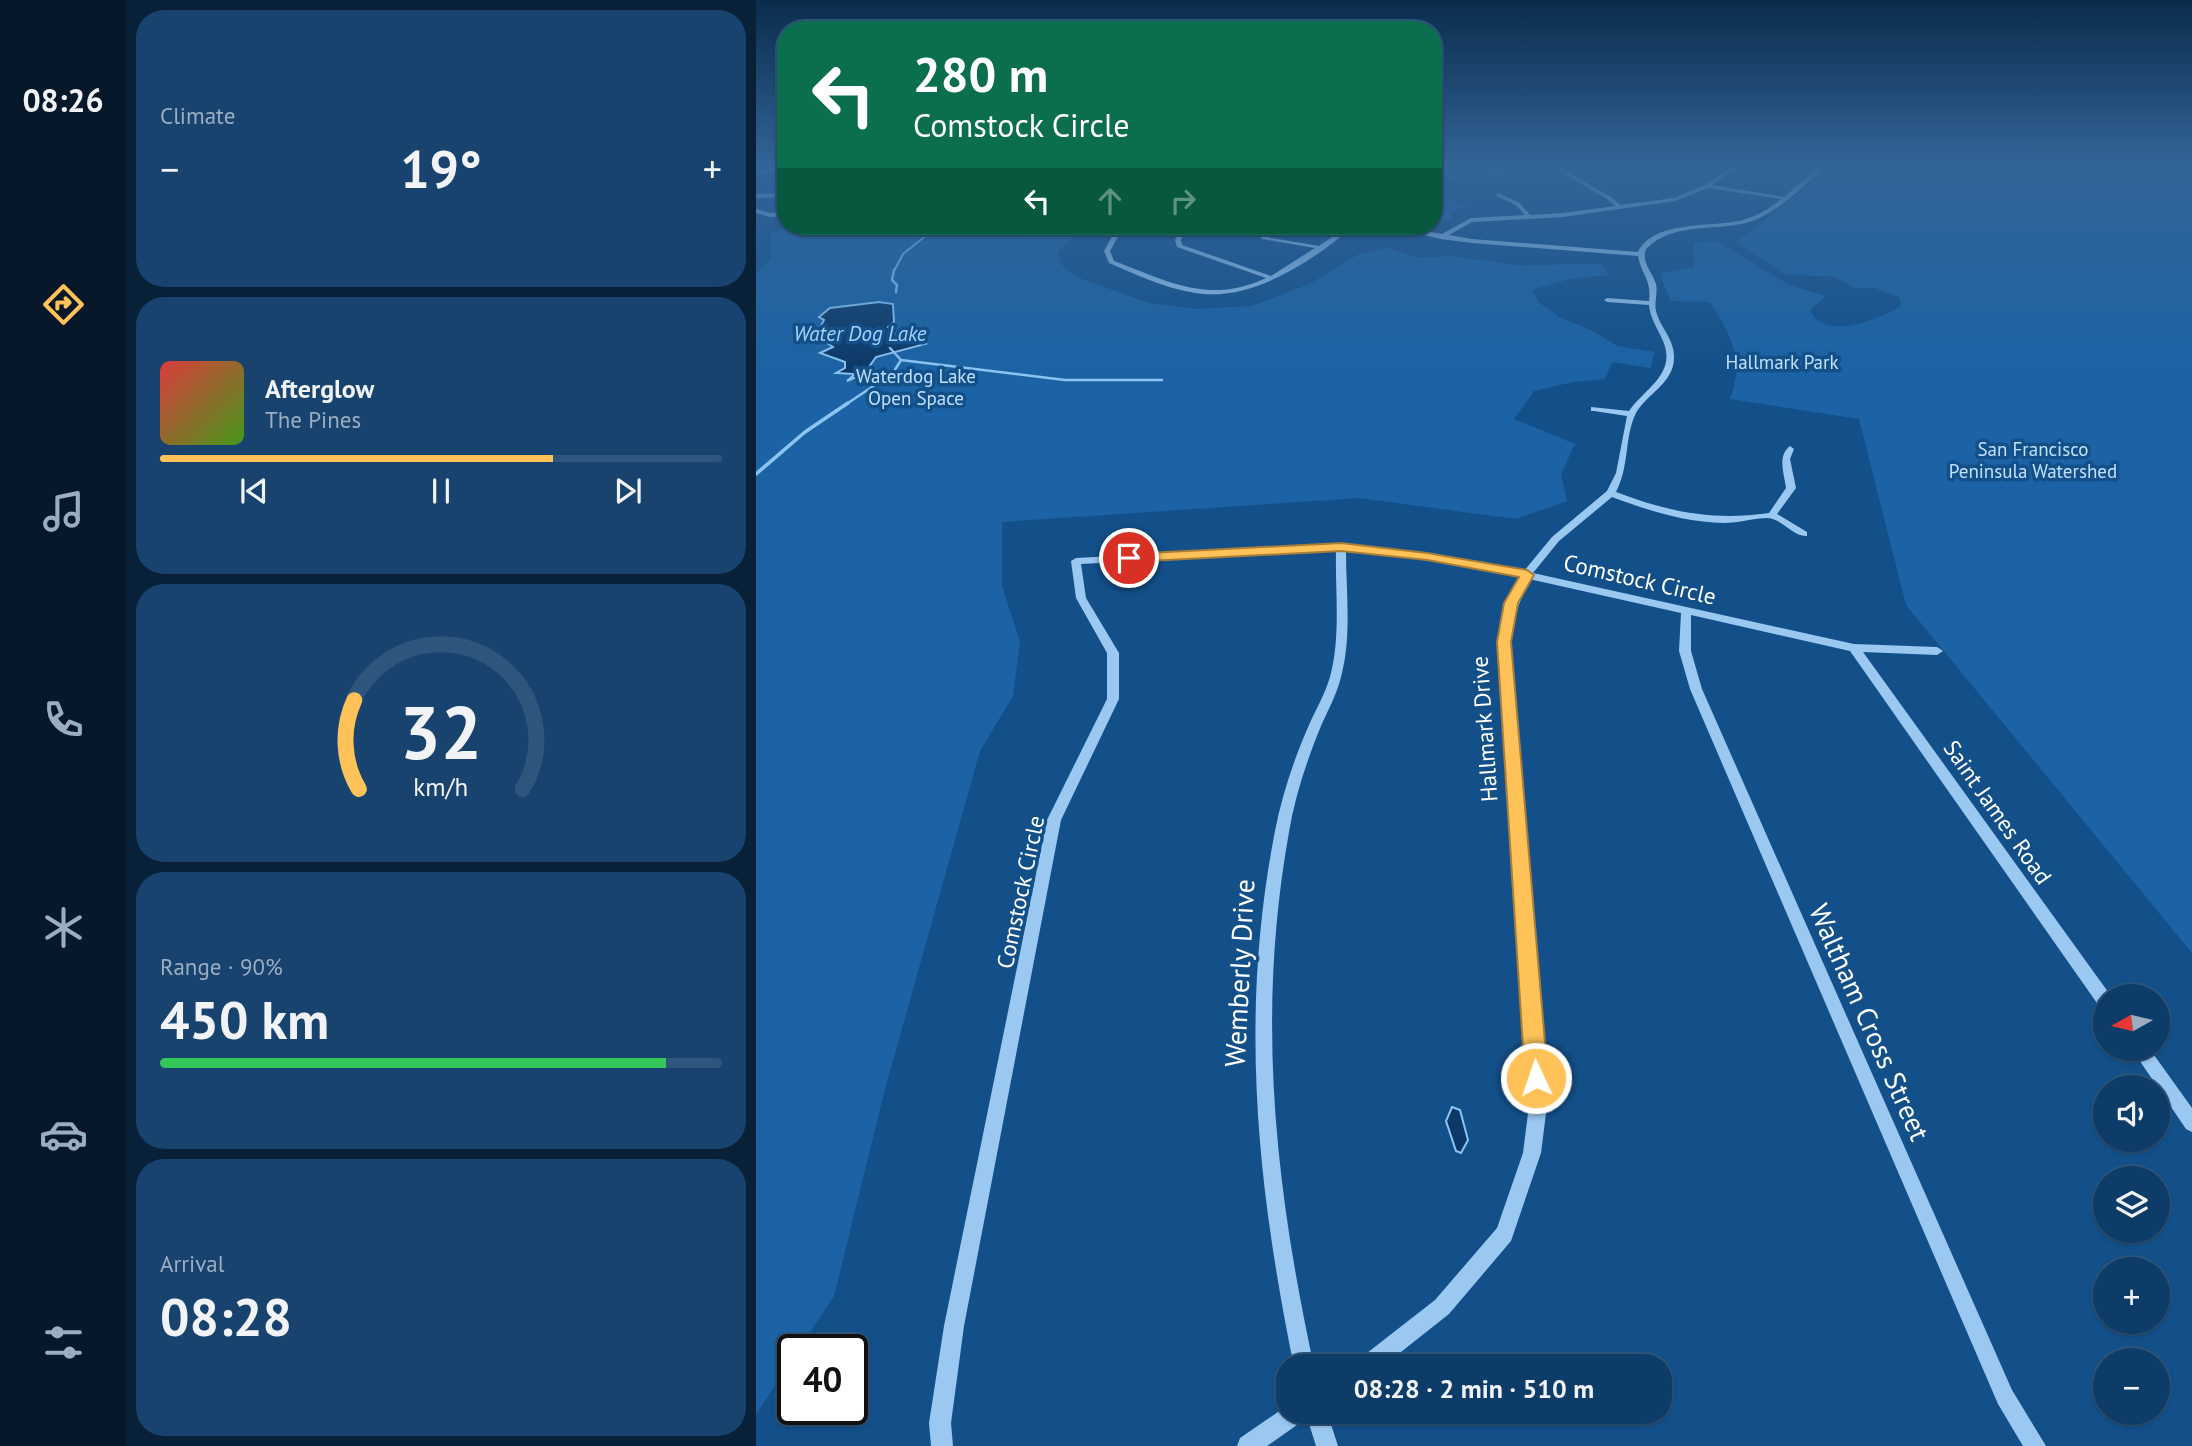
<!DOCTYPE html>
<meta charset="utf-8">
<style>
body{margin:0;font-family:"PT Sans",sans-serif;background:#17436e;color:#f1f3f6;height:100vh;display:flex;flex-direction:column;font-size:26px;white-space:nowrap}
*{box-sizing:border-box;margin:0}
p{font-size:23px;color:#9badc0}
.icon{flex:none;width:38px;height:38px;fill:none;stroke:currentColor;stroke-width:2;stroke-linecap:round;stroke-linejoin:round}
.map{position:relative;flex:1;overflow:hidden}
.side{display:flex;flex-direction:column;gap:10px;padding:10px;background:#082139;width:630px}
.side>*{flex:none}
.top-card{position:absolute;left:21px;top:21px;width:665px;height:214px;border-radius:28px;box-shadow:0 2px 5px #0004,0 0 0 2px #2e567c;background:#0b6e4f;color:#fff;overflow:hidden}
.needle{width:46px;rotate:262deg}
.controls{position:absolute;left:1337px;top:984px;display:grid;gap:14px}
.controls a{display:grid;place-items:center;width:77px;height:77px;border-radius:50%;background:#0e3c68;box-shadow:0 2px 5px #0004,0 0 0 2px #2e567c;font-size:35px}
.speed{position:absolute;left:21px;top:1334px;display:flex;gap:14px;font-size:35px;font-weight:700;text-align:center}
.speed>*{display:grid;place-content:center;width:91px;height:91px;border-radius:50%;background:#0e3c68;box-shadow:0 2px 5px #0004,0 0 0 2px #2e567c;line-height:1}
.speed .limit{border:4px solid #111;border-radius:10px;background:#fff;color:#111}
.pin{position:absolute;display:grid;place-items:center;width:60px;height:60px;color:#fff;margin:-30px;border:4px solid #fff;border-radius:50%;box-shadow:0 2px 7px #0007}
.me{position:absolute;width:77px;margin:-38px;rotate:357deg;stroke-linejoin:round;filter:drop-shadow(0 0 5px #0008)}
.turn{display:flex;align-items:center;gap:24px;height:147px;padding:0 21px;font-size:32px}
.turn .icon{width:91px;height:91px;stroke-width:2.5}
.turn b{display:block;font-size:49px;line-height:60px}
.lanes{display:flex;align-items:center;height:66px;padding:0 21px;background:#0003;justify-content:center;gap:35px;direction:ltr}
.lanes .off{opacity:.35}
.big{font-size:52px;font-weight:700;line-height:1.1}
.side .card{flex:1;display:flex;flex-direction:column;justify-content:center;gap:10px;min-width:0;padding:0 24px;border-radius:28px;background:#17436e}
.side .dial{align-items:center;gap:0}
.dial svg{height:182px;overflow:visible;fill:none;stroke:#2e567c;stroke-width:7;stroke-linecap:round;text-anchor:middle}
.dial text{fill:#f1f3f6;stroke:none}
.song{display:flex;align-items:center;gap:21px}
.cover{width:84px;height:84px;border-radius:10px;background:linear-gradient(135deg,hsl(0 70% 55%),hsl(100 70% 35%))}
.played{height:7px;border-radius:4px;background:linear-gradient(90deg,#ffc259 70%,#2e567c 70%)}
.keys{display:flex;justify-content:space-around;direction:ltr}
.heat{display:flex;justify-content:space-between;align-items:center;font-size:38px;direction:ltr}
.charge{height:10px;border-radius:5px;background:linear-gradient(90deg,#34c759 90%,#2e567c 0)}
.trip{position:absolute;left:520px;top:1354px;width:396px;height:70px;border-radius:28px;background:#0e3c68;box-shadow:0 2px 5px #0004,0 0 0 2px #2e567c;font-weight:700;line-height:70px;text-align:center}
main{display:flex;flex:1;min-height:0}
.dock{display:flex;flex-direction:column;width:126px;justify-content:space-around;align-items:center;background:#06182a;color:#9badc0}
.dock .icon{width:49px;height:49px}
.dock .active{color:#ffc259}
.dock b{font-size:32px;color:#f1f3f6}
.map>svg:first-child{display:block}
.green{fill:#1b63a4}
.water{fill:#0c3967;stroke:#8cc4f4;stroke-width:2}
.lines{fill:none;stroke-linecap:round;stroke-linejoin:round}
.stream-far2{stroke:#8cc4f4;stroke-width:2}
.stream-far1{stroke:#8cc4f4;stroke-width:2.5}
.stream{stroke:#8cc4f4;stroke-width:3.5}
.minor{fill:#9ac8f0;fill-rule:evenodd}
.route{fill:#ffc259;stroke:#a67e3a;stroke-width:2}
.labels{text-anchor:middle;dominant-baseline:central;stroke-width:7;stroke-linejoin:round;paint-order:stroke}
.far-park-label{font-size:19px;fill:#c0e0fc;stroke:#13508a}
.far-water-label{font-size:21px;font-style:italic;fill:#a6d1f8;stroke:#13508a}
.street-label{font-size:23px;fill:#fff;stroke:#13508a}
.near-street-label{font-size:28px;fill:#fff;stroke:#13508a}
</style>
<main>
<nav class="dock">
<b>08:26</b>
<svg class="icon active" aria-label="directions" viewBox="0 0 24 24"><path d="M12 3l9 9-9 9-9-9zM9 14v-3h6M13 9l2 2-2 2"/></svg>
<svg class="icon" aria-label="music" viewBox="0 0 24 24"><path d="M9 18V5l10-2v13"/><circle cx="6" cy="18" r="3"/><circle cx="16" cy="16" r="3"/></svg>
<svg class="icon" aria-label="phone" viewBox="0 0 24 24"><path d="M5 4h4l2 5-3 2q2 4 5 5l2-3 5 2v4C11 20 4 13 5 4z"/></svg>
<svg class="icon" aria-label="climate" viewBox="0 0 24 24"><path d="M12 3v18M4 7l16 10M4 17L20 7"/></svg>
<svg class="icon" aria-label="car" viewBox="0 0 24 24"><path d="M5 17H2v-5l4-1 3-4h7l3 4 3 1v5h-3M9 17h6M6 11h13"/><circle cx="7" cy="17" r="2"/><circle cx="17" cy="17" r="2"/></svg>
<svg class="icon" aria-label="filters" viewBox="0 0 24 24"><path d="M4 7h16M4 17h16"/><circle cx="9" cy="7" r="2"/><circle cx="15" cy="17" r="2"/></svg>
</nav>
<section class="side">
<div class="card"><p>Climate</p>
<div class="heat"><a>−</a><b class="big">19°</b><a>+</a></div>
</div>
<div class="card">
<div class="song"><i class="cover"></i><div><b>Afterglow</b><p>The Pines</p></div></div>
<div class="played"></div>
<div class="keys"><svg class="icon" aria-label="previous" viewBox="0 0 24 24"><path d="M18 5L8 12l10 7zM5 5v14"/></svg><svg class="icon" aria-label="pause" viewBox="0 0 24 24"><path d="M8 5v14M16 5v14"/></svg><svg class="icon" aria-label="next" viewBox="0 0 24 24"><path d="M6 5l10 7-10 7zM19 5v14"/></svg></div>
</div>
<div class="card dial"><svg viewBox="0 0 100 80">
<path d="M14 69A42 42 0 1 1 86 69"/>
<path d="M14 69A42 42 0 0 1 12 30" stroke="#ffc259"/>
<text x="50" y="56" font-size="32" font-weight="700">32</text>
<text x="50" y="72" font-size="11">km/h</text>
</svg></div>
<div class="card"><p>Range · 90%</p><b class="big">450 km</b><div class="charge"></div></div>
<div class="card"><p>Arrival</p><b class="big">08:28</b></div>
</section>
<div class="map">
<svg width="1436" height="1446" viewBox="0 0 1436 1446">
<rect width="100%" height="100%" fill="#13508a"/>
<path class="green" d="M677,166h79l15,10 -37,6 -57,-3z
M1078,166h358v787l-286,-348 -47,-186 -129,-20c15,-38 1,-65 -20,-97l-39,-1 -12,-28 35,-6v-24l23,-2 72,44 37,11 -16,14c14,33 71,8 91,-4l-2,-9 -24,-9h-21l-19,-11 -50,-3 -49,-32z
M677,189l32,17 -14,7 1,8 -19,-2z
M45,226h281l-24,26 3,12 16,13 72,26 47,6 56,-3 57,-22 50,-30 30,-6 29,10 33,-2 66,9 84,-1 8,11 -39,4 -39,11 10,14 20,14 32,13 24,15 38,6 -5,16 -37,-6 -9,17 -31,3 -39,9 -20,28 61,25 -14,30 6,27 -51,18 -157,-21 -357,24v64l18,56 -7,54 -33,55 -95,338 -51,207 -35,53h-6v9l-37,56v-1141l15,-14v-27z"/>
<path class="water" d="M123,302l14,2 1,18 -6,5 9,8 28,9 -49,13 -12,17 -17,7 8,-7 -19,-1 9,-5v-6l-25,-9 13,-6 -7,-5 -6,-14 4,-8 -5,-3 11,-9z
M696,1107l8,3 8,30 -7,13 -5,-2 -10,-30z"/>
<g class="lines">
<path class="stream-far2" d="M729,166l15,9
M138,271l9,-17 35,-28"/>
<path class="stream-far1" d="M138,270l-2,10 5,5 -1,7
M145,360l164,20h97
M89,405l48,-32 8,-13 -11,-12"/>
<path class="stream" d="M0,474l49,-42 43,-29"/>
<path class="minor" d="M22,166l8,2 -30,6v-2z
M795,166h6l54,31 9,8 54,-7 31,-13 25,-17 -5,-2 11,2 -24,17 72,12 36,-31h5c-20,19 -43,43 -70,54 -34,13 -81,0 -109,29 -5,14 6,22 10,35 2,9 -2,18 0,27 4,16 18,28 18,45 1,27 -27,37 -38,57 -12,24 -6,52 -20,79 53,20 96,29 153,21l17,-25c-2,-15 -9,-32 4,-42l4,3 -4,10 6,29 -19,26 30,18v4c-14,1 -25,-17 -39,-18 -14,0 -29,5 -44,5 -39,-1 -75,-12 -112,-26l-53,44 -26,32 321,71 83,3 6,4 -6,4 -74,-3 248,344h-6v12l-6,-2 -249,-355 -159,-36v36l11,38 310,701 34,56h-23l-25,-42 -308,-715 -11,-38 2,-38 -152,-34 -11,28 -8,35 31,356 6,107 -6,48 -30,88 -62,73 -67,53h-27l3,-7 77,-60 62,-72 26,-75 6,-48 -4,-107 -27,-356 9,-35 13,-30 -93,-17 -81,-9c0,41 6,85 -5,126 -4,17 -13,33 -20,49 -14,34 -26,70 -32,106 -33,185 -14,353 25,535h-20c-37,-182 -55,-352 -19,-536 7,-36 19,-72 34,-106 7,-16 16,-31 21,-48 11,-41 5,-85 6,-127l-255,14 5,34 33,55v46l-58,121 -97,506 -13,97 2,23h-22l-2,-23 15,-97 103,-506 60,-121v-46l-31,-55 -5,-37 5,-3 265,-14 86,10 97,17 28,-34 55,-46 9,-18 11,-57 -33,-5h-3v-4l38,4c16,-23 48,-37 34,-70 -5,-12 -13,-23 -14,-36l-42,-3 -3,-2 3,-2 42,3c3,-21 -8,-27 -11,-45l-166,-13 -31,-4 -56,-13h11l46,8 29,-16 54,-3 -9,-10 -20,-9 2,-3 22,10 10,12 33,-2 52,-7 -8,-7zM952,188l73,11c-11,9 -23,17 -38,21 -29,8 -89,-1 -105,32l-166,-13 -23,-4 23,-13 91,-5 112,-16z
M868,166h6l3,3 -4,1z
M30,193v4l-30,1v-4z
M0,209l14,4 16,-1v4l-16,1 -14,-4z
M362,226h6l-14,25 4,10c54,20 95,44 152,17l-89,-31 -2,-7 7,-14h6l-7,14 1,5 89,31 44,-28 -53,-9 -2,-3 59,10 29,-20h6c-43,36 -106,79 -164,66 -28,-5 -55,-18 -81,-29l-5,-12z
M1375,1048h18l43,60v24l-6,-3z
M532,1405v7h39l11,34h-22l-10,-32 -2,6 -37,26h-30l3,-8z"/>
</g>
<linearGradient id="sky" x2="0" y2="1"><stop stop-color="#0a2c4c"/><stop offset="0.45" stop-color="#336498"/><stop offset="1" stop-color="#336498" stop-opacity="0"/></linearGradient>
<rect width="1436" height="369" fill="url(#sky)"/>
<path class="route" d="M585,543l86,10 100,17 7,5 -16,28 -7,39 37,436 -4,8 -8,3 -7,-3 -4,-8 -28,-436 7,-39 15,-26 -92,-17 -86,-9 -212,11 -6,-4 6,-4z"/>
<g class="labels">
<g class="far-park-label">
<text x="1026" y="362">Hallmark Park</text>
<text x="160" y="376">Waterdog Lake<tspan x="160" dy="22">Open Space</tspan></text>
<text x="1277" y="449">San Francisco<tspan x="1277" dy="22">Peninsula Watershed</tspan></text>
</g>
<g class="far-water-label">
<text x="104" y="333">Water Dog Lake</text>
</g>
<g class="street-label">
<text transform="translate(884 579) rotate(13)">Comstock Circle</text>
<text transform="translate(728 729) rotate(-94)">Hallmark Drive</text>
<text transform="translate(1242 812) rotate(55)">Saint James Road</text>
<text transform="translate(264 892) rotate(-78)">Comstock Circle</text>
</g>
<g class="near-street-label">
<text transform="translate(483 973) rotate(-87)">Wemberly Drive</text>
<text transform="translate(1114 1022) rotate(66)">Waltham Cross Street</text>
</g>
</g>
</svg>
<div class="controls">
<a><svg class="needle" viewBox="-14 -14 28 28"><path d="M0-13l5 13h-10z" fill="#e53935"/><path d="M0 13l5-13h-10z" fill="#9badc0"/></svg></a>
<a><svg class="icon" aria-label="sound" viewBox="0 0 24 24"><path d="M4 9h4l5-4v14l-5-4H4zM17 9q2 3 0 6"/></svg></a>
<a><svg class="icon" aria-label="layers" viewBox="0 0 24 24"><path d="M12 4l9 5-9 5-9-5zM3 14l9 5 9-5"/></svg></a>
<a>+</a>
<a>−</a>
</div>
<div class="speed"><div class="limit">40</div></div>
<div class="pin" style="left:373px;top:558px;background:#d93025"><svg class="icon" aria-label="arrive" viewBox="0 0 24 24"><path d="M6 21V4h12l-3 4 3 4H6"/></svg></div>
<svg class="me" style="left:780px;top:1078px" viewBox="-20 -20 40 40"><circle r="17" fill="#ffc259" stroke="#fff" stroke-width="3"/><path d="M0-11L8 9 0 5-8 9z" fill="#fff"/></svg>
<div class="trip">08:28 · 2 min · 510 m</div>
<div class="top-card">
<div class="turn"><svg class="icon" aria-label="left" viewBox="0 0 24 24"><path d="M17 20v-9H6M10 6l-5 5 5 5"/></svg><div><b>280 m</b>Comstock Circle</div></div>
<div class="lanes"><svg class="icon" aria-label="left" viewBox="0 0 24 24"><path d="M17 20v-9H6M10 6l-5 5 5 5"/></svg><svg class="icon off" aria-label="ahead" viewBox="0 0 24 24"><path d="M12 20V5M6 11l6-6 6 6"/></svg><svg class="icon off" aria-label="right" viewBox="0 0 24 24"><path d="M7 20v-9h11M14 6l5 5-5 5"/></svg></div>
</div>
</div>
</main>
